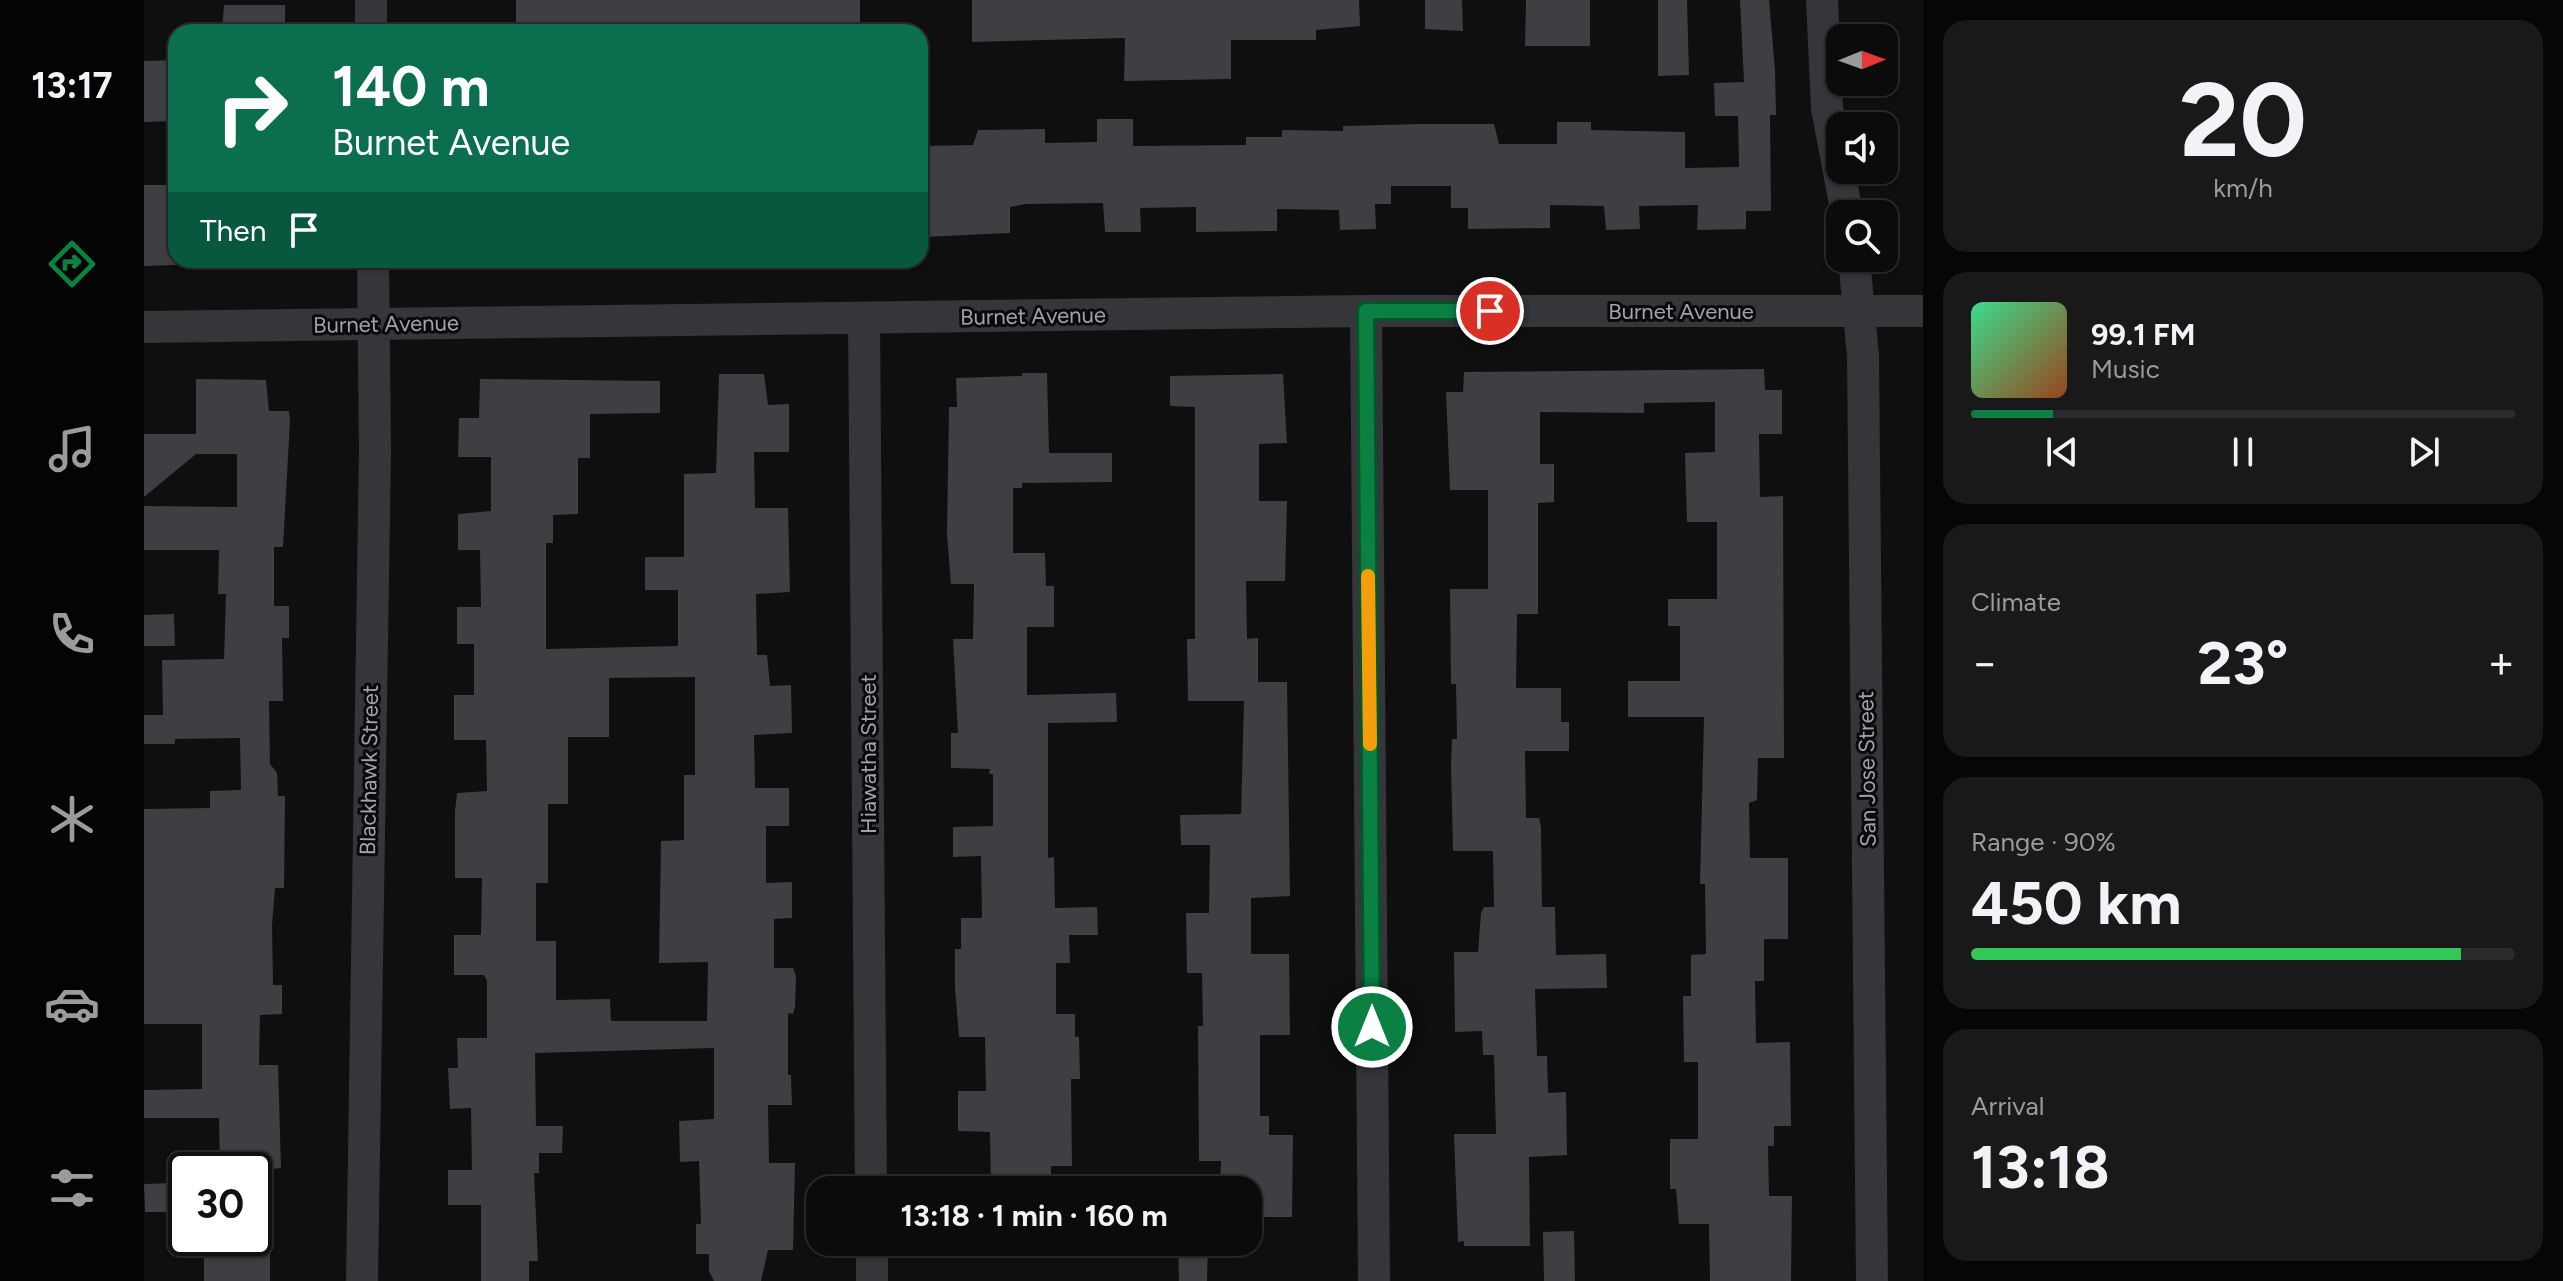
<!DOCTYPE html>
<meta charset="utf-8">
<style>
body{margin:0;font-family:Figtree,sans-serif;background:#19191a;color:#f1f3f6;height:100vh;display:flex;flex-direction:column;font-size:30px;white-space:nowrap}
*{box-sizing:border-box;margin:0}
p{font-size:26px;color:#9a9b9d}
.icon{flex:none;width:44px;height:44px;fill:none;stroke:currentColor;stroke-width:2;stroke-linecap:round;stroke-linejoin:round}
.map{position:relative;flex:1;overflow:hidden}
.details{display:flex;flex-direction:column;gap:20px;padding:20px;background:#060607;width:640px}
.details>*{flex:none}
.hud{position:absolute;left:24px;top:24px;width:760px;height:244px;border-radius:24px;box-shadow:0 2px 6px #0004,0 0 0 2px #2b2b2d;background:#0b6e4f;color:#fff;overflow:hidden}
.needle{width:52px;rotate:89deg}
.controls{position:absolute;left:1682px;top:24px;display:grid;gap:16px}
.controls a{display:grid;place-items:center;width:72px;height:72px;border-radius:16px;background:#0b0b0c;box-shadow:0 2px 6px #0004,0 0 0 2px #2b2b2d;font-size:40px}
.speed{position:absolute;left:24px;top:1152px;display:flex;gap:16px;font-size:40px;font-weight:700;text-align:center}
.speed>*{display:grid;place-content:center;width:104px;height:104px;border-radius:50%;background:#0b0b0c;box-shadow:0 2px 6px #0004,0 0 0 2px #2b2b2d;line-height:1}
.speed .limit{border:4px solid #111;border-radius:12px;background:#fff;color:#111}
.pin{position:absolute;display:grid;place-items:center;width:68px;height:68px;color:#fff;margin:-34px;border:4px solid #fff;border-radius:50%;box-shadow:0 2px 8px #0007}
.me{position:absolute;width:88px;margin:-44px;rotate:0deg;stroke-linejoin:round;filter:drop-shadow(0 0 6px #0008)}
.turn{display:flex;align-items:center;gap:28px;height:168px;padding:0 32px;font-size:36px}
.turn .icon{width:104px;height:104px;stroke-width:2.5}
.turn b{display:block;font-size:56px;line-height:68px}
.then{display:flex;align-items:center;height:76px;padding:0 32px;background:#0003;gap:16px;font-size:30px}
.big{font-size:60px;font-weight:700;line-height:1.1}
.details .card{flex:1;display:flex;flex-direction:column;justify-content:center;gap:12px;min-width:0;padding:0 28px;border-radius:24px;background:#19191a}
.details .dial{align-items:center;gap:0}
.dial b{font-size:104px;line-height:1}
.song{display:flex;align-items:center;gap:24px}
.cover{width:96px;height:96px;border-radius:12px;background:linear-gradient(135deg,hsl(150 70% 55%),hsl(20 70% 35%))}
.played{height:8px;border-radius:4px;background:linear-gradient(90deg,#0b8043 15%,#2b2b2d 15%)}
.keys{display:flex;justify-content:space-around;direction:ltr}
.heat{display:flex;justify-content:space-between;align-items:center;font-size:44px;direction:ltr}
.charge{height:12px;border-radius:6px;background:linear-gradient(90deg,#34c759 90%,#2b2b2d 0)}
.trip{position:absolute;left:662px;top:1176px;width:456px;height:80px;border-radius:24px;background:#0b0b0c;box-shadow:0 2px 6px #0004,0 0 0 2px #2b2b2d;font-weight:700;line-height:80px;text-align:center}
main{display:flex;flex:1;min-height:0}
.dock{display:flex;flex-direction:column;width:144px;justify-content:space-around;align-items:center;background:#040405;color:#9a9b9d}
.dock .icon{width:56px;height:56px}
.dock .active{color:#0b8043}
.dock b{font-size:36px;color:#f1f3f6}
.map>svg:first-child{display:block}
.building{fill:#3e3e43;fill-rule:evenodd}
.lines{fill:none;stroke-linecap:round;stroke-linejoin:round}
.minor{stroke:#35353a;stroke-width:32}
.route-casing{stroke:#07532c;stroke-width:20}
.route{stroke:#0b8043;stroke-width:14}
.slow{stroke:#f59e0b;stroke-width:14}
.labels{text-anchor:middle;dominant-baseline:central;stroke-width:6;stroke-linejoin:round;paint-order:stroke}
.street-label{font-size:22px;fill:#a1a2b0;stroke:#0a0a0b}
</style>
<main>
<nav class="dock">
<b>13:17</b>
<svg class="icon active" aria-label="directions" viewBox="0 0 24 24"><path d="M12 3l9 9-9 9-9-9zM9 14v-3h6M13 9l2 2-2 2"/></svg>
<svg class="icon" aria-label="music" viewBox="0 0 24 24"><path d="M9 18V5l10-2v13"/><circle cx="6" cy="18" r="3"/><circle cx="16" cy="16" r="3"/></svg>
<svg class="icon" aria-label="phone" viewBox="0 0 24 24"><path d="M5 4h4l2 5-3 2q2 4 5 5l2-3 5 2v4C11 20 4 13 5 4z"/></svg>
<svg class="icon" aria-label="climate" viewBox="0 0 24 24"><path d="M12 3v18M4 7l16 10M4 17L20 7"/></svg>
<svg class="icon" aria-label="car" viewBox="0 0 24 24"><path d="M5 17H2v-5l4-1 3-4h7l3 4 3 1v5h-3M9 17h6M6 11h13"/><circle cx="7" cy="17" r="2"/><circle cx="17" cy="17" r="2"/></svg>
<svg class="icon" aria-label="filters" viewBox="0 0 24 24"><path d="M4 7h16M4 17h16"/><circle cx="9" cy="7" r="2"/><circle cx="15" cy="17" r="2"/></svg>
</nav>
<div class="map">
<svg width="1779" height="1281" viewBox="0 0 1779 1281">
<rect width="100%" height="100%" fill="#0f0f10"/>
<path class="building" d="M372,0h344v25h-32l-6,4 -50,3h-219v-6l-37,1z
M828,0h387l1,26 -44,4v10h-85v39l-107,2 1,-43 -153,4z
M1281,0h37l1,31 -38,-2z
M1382,0h64v46h-65z
M1514,0h29l2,75 -31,1z
M1596,0h29l6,70 1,45h-6l1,96h-25v18l-49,1 1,-25 -59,1 1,23 -34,1 -2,-24 -54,-1v23l-82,1v-21h-17v-22h-60v18h-16l1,25 -36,1 -1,-20 -62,-1v22l-81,1v-25l-56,1 1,24h-36l-2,-29 -77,1 -16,3v26l-88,4 -2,-91 53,-1 5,-15 67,-1v14l52,-1v-23h36v27l113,-1v-8h36v-7l61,1v-5l78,-2h73l5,20h58v-22h34v8l94,2v36l54,-1 -1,-51h-23l-1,-33 30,-1z
M80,5h61v27h-63z
M32,60l-5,61 -27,1v-61z
M0,185h32v80l-32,1z
M1620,369l1,21h17v44h-23l1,63 23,-1 1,262h-26l-1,42 -8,3 1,55h38v81h-24v42h-9l1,62 34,-1 1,84h-17v20h-6l1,50h23l-1,85h-81l-1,-57h-30l-3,-35h-6v-50h28v-77h-14l-1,-66h8v-41l15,-1 -1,-70h-5l4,-167h-76v-36h52v-55h-12v-27h49v-77h-30l-2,-69 30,-1v-50l-71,1v10l-104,-1v52h14v38l-16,1v111h-21l-1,74h45v34h8v29h-44l1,67h13l2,9 1,80h13l1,48 50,-1 1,34 -72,1 2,67h10l1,37 18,-1 1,63 -38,2 1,89h-66v-5l-6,1 -4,-108h42l-2,-79h-11l-1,-24 -27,1 -1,-80h24l3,-39 3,-6h10l-1,-56h-40l-2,-85 1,-27h5l-1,-55h-5l-1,-95h38v-99h-38l-4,-98h17l1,-20z
M878,373h25l2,80h63v29l-90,1v5h-9v65h32l1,33h8v41h-27v68l89,-2 1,29 -69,1v135l6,-1 1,51 42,-1 1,28h-29l1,28h-14v51h19v23h4l1,42h-9l1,87h-21v24h-60l-1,-58 -32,-1v-40h28l-1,-54h-26l-4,-49v-39h6v-31h21l-1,-62 -28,1v-30l40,-1v-52h-4l1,-5 -39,-1v-35h7l-5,-94h20l1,-55h-23l-4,-50 2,-127h8l-1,-29 66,-2z
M575,374h45l4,31 21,-1v48h-35l1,56h33l2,84 -34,2 1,61h10l3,31 21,-1 1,48 -38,2 1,53h34v38h-23v57l26,-1v36l-18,1v49h19l3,8 -1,31 -2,7 -5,-1v62h3l1,30h-24l1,58h26l-2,87h-25l-7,31h-47l-5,-10v-17h-13v-30h5l-2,-63 -19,1 -1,-41 35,-2v-71l-179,5 1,73h27l-1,27h-23v20h-5l4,88h-9v20h-48v-76h-33v-35h24l-1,-62 -21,1 -2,-41h10l-1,-30h30v-57l-3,-6h-30v-40h27l1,-57h-27v-67l2,-18 30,-2 -1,-51h-32v-45h20v-51h-17v-37h24l-1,-57h-22v-36l33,-3v-54h-33l1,-39h20l1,-39 180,2v32l-70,1v44h-12v56l-25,1v28h-7v106l132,-3v-56h-33v-33h39v-83l32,-1zM551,677v98h-11v65l-23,1 -2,122 49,-1 -1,59h-96l-1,-22 -54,1v-59h-20v-58h12v-79h20v-67h41v-59z
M1139,374l4,69 -28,1v57h28l-2,80h-39l1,58 11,-1v44h29l3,214 -39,2v56h38l1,81h-30v81h9v19h24l-1,82h-44v-27h-28l1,-29h-22l-1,-135h5l-1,-53h-15l-1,-60h23l1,-68h-29l-1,-30 61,-1 3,-113h-56l-1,-62h8v-232l-25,-1v-30z
M52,379l70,1 3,31h20l1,10 -7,126h-9v59h15v32h-7l1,63h-14l1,63 7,9 1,23h7l-1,92h-9l-3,37 1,60h9v29l-22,1 -1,50h19l3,103 -18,2h-43l-1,-52h-75v-28l58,-1v-65h-58v-215l66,-1v-17l31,-1 -1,-52 -65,1v5h-31v-29h19l-1,-55 62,-1 2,-65h-8l1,-44h-75v-44l93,1v-53h-41l-52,43v-63h52z
M30,614l1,32h-31v-31z
M31,1183v29h-30l-1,-28z
M1430,1231l1,50h-31l-1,-49z
M60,1238h66v43h-66z
M1034,1242h30l-1,39h-28z"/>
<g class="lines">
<path class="minor" d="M227,0v32
M1678,0l5,108 20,106
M1710,258l9,98 9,925
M1222,311l8,970
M720,319l7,871
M0,327l1222,-16h557
M728,1242v39
M218,1281l13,-831 -2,-190"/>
</g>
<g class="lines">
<defs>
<path id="route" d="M1228,1027l-6,-716h124"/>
</defs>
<use href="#route" class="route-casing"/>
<use href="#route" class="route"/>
<path class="slow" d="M1224,576l2,168"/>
</g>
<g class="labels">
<g class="street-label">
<text x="1537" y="311">Burnet Avenue</text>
<text transform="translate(889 316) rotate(-1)">Burnet Avenue</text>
<text transform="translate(242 324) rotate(-1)">Burnet Avenue</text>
<text transform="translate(724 754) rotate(-90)">Hiawatha Street</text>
<text transform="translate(1723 769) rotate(-91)">San Jose Street</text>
<text transform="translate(225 770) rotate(-89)">Blackhawk Street</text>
</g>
</g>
</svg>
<div class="controls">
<a><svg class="needle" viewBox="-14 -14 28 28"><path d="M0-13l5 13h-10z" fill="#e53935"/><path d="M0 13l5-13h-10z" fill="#9a9b9d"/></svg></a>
<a><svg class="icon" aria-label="sound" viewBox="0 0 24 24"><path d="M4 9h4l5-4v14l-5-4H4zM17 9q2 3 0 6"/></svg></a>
<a><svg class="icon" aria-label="search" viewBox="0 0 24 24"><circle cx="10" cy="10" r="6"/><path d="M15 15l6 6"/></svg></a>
</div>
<div class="speed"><div class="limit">30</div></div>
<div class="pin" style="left:1346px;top:311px;background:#d93025"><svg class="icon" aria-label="arrive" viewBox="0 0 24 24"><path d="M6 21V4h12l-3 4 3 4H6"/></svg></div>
<svg class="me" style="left:1228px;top:1027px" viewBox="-20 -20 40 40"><circle r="17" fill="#0b8043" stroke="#fff" stroke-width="3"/><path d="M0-11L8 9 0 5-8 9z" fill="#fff"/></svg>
<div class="trip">13:18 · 1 min · 160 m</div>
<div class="hud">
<div class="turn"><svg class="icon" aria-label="right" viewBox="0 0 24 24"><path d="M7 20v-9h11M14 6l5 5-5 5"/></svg><div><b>140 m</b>Burnet Avenue</div></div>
<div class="then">Then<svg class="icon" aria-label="arrive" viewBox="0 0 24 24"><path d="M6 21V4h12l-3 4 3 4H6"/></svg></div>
</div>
</div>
<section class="details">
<div class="card dial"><b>20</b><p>km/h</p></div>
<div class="card">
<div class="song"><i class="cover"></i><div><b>99.1 FM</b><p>Music</p></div></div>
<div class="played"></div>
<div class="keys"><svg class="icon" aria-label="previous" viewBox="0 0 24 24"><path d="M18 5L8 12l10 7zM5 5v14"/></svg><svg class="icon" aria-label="pause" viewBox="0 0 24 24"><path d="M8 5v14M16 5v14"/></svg><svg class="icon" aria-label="next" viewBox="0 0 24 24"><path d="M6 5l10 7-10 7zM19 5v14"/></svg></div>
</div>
<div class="card"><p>Climate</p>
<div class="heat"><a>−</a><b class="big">23°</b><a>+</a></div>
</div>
<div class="card"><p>Range · 90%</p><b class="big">450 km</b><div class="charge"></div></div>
<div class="card"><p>Arrival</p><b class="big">13:18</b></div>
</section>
</main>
